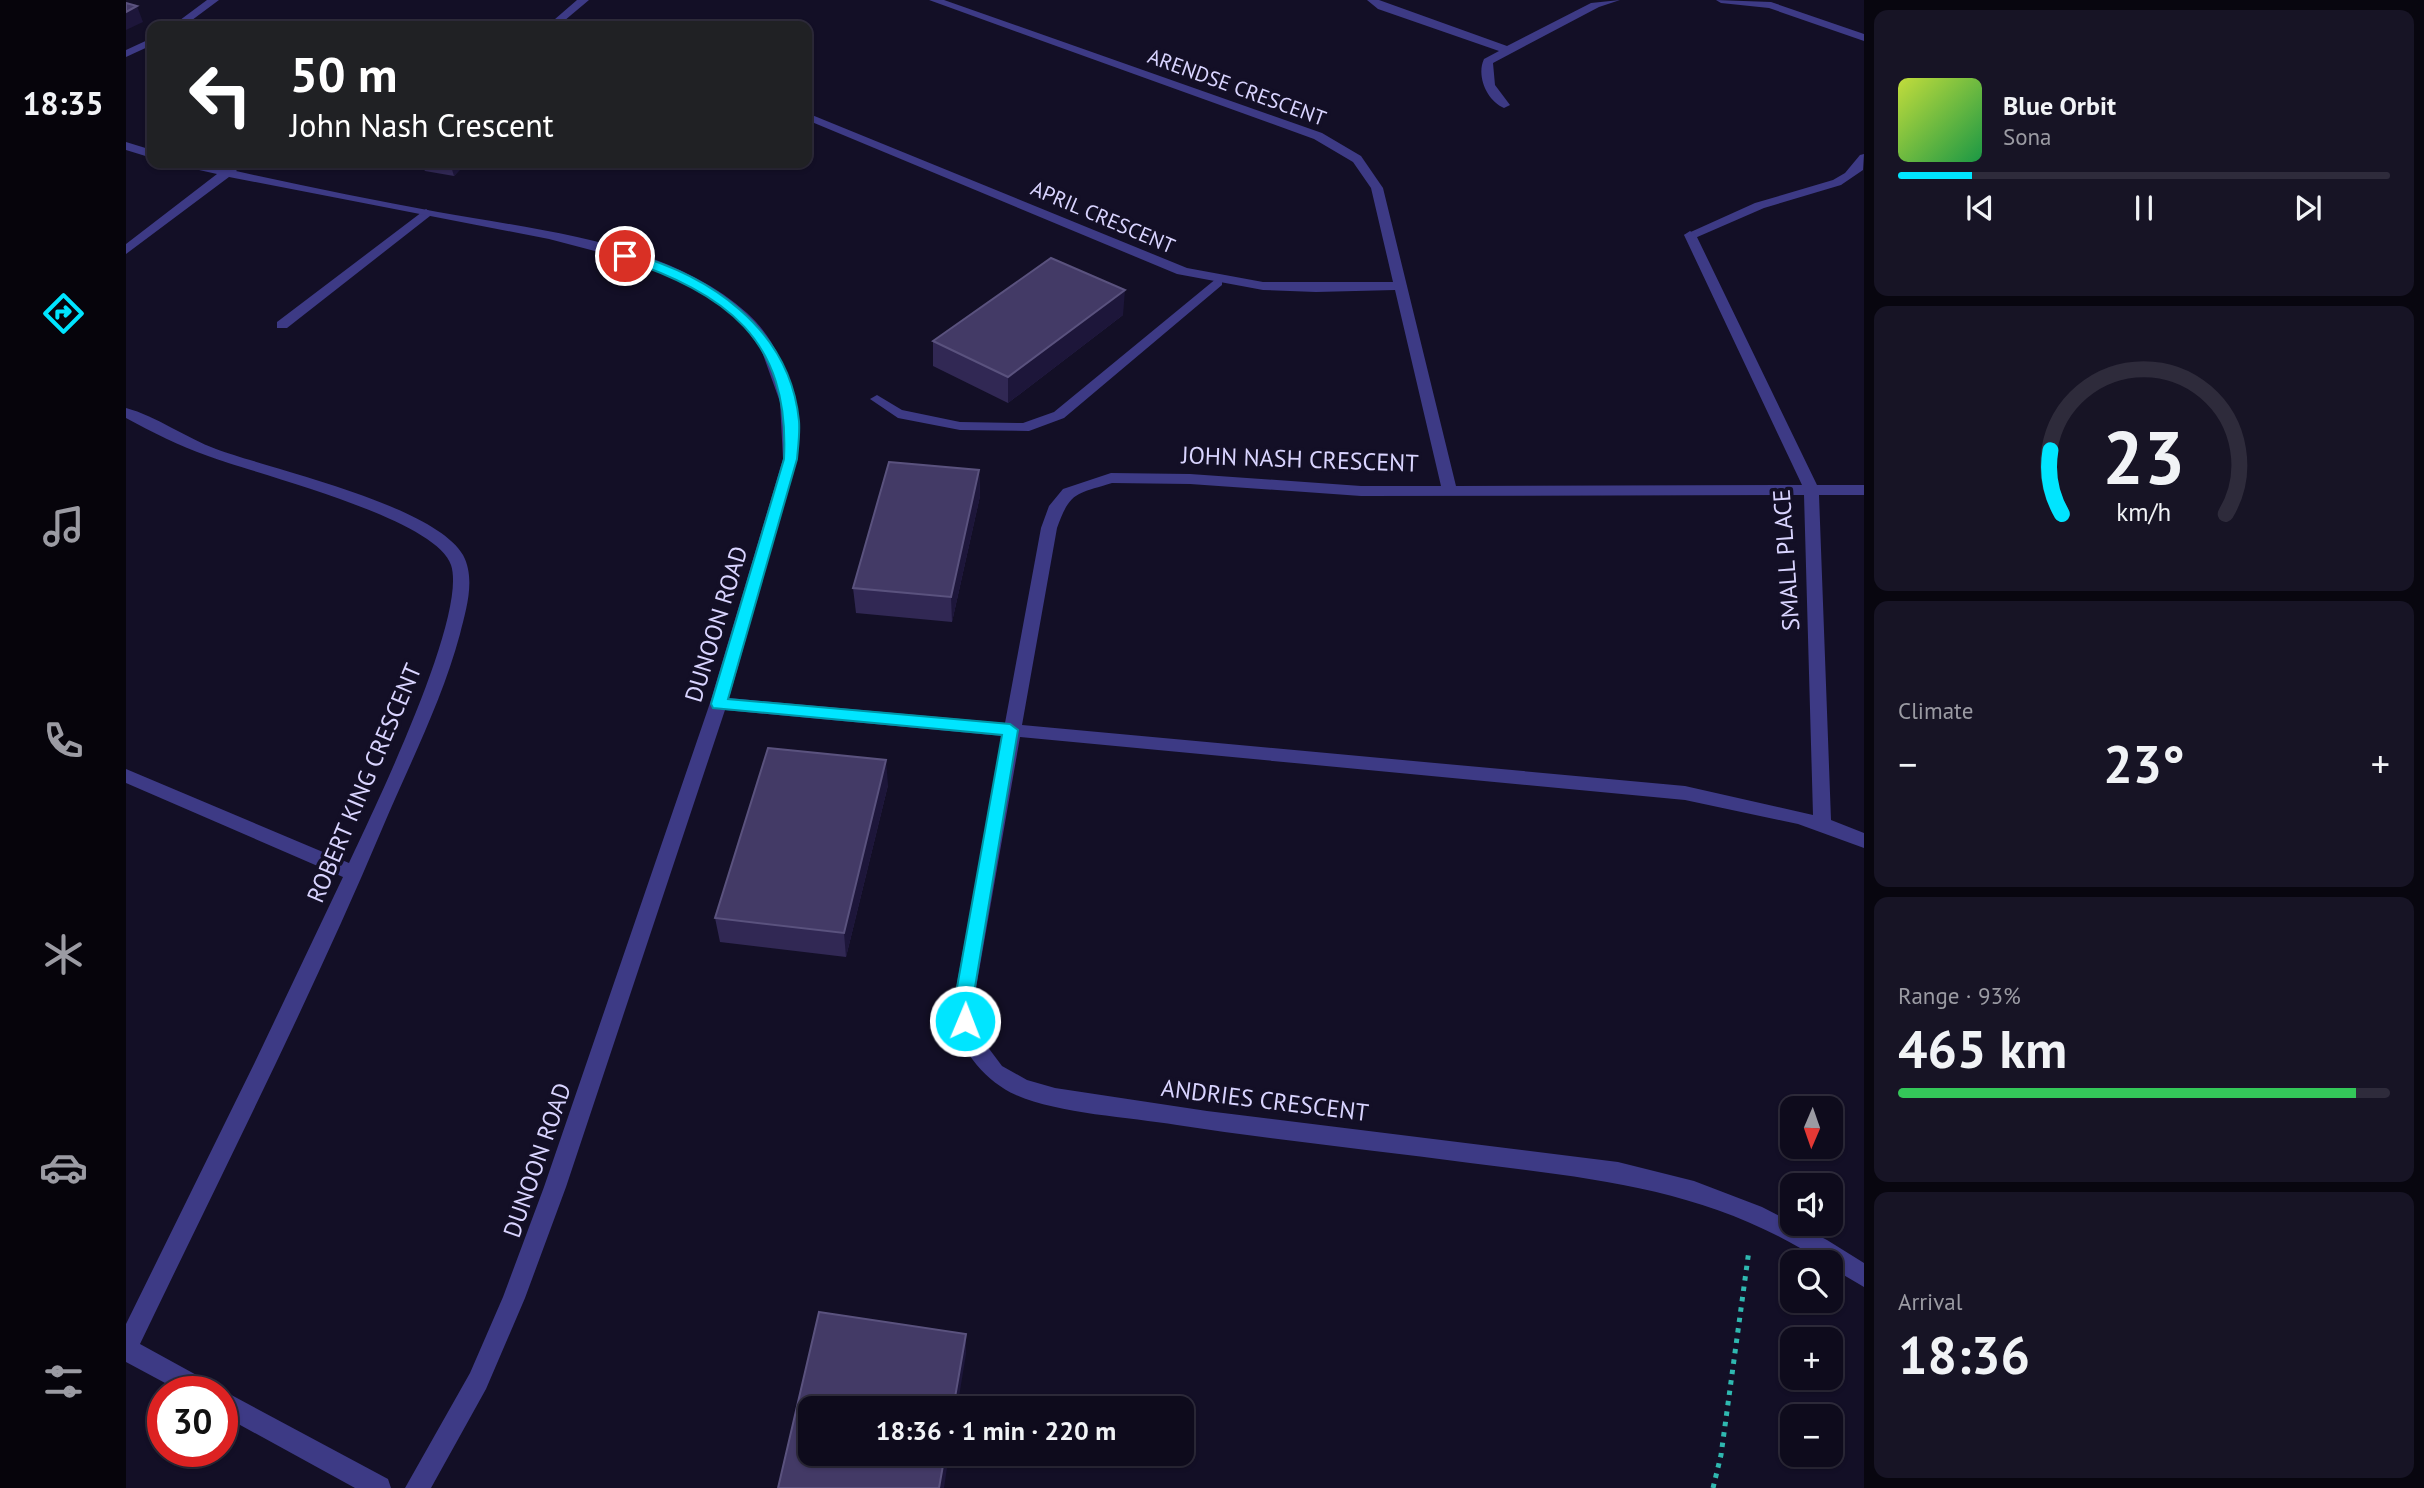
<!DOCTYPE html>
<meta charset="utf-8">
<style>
body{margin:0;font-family:"PT Sans",sans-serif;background:#171425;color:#f1f3f6;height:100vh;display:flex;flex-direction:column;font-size:26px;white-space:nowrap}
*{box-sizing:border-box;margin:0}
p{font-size:23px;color:#9b9ba3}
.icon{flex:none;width:38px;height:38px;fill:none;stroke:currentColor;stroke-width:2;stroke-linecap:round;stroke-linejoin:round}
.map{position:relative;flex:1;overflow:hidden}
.sheet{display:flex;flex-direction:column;gap:10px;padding:10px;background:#08060f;width:560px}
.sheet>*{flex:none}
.hud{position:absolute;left:21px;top:21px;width:665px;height:147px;border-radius:14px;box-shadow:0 2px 5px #0004,0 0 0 2px #2e2b3b;background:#202124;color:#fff;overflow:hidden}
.needle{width:46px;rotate:182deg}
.fabs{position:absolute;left:1654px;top:1096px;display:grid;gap:14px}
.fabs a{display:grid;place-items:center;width:63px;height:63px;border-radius:14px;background:#0e0b1c;box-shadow:0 2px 5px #0004,0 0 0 2px #2e2b3b;font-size:35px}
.speed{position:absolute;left:21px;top:1376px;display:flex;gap:14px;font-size:35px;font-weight:700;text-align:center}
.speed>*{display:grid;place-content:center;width:91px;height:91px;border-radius:50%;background:#0e0b1c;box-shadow:0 2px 5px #0004,0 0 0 2px #2e2b3b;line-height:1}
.speed .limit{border:10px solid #d22;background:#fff;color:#111}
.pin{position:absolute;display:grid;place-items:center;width:60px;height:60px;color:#fff;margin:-30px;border:4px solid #fff;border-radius:50%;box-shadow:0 2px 7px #0007}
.me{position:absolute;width:77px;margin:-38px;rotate:1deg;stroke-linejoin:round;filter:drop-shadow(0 0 5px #0008)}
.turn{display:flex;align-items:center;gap:24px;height:147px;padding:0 28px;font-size:32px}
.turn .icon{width:91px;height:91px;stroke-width:2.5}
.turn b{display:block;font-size:49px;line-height:60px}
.big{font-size:52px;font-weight:600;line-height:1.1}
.sheet .tile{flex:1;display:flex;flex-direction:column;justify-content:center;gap:10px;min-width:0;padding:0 24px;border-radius:14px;background:#171425}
.sheet .dial{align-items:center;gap:0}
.dial svg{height:182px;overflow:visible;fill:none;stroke:#2e2b3b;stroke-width:7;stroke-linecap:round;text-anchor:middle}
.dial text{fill:#f1f3f6;stroke:none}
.song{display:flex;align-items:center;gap:21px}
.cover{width:84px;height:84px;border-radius:10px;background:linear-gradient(135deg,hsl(70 70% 55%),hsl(140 70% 35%))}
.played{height:7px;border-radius:4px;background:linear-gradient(90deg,#00e5ff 15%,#2e2b3b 15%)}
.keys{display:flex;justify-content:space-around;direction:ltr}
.heat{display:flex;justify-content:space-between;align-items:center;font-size:38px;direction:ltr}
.charge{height:10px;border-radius:5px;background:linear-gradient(90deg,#34c759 93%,#2e2b3b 0)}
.trip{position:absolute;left:672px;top:1396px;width:396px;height:70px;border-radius:14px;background:#0e0b1c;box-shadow:0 2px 5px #0004,0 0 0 2px #2e2b3b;font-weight:600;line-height:70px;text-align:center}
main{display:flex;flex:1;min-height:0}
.tab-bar{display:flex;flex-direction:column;width:126px;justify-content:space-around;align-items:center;background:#06040b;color:#9b9ba3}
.tab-bar .icon{width:49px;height:49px}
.tab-bar .active{color:#00e5ff}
.tab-bar b{font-size:32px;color:#f1f3f6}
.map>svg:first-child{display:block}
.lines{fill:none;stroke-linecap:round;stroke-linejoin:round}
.path{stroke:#2fb8b0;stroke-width:5;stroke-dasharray:4.5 6;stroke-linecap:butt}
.service{fill:#3d3a85;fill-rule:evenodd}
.minor{fill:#3d3a85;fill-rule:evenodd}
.wall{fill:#312854}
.shaded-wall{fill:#1d163a}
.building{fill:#433a66;stroke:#5a527e;stroke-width:2}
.route{fill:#00e5ff;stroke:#0095a6;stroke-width:2}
.labels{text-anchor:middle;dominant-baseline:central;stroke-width:7;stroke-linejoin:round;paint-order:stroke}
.far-street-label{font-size:21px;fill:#d9d4ff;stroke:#130f26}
.street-label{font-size:24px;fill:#d9d4ff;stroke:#130f26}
</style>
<main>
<nav class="tab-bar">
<b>18:35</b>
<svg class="icon active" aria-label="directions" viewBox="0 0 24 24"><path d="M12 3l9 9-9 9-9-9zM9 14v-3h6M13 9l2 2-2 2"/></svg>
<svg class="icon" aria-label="music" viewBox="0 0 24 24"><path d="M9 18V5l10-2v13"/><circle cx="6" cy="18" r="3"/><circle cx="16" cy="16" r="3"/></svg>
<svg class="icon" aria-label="phone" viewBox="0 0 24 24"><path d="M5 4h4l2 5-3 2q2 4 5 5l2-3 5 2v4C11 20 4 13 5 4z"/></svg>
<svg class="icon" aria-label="climate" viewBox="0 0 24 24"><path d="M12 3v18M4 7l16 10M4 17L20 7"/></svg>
<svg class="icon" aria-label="car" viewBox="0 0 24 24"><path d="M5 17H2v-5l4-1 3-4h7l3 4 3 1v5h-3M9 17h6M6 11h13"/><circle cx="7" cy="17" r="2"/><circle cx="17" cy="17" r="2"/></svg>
<svg class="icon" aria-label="filters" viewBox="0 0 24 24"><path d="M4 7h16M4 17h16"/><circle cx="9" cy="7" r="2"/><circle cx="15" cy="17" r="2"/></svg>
</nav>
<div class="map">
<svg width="1738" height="1488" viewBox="0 0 1738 1488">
<rect width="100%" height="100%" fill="#130f26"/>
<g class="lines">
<path class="path" d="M1587,1488l8,-33 28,-205"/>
<path class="service" d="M1241,0h12l128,46 84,-43 29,-3 -21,7 -106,56 2,22 15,20 -6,3c-17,-7 -28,-32 -20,-49l15,-8 -121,-42z
M1590,0l55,2 93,32v7l-95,-33 -48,-5z
M1738,154l-1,16 -22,15 -77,23 -69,30 -11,-3 71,-32 78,-23 12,-7 15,-18z
M300,209l6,4 -2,3 -143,112h-10v-6z
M1091,278l5,1v6l-158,133 -35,13 -69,-1 -62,-12 -28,-19 7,-4 25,15 58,12 63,1 31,-11z"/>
<path class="minor" d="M81,0h12l-35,26h-12z
M451,0h12l-31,26h-11z
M803,0h15l378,133 39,23 22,32 73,298 346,-1 -118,-250 6,-4 6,4 121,250h47v10h-45l12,325 33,13v15l-66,-24 -113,-24 -665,-63 -45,257v27l9,21 18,24 25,14 28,8 152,23 411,51 76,19 68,26 65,33 37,23v24l-34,-20v-5h-7c-112,-73 -225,-83 -353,-99 -97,-13 -195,-23 -293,-38 -48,-8 -117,-11 -161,-30 -29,-13 -55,-42 -61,-75 -1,-8 0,-18 0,-26l48,-258 -278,-26 -159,477 -41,111 -39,91 -55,99h-26l65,-115 33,-76 41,-110 166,-484 73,-244 -3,-57 -19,-53 -22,-29 -29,-24 -36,-19 -41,-16 -84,-22 -320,-62 -103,77v-10l91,-70 -36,-8 -2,-3h20l25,5 10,-5 6,4 -4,4 9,2c64,14 128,27 193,39 100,18 230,30 309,101 41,37 51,93 50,146l-68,239 276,25 36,-195 8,-22 14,-17 48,-16 79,1 171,12h80l-46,-196 -79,2 -53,-2 -86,-16 -370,-154v-7l380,155 76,14h130l-22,-94 -18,-26 -39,-23zM986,483l78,1 171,12 443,-1 9,320 -128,-29 -663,-61 35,-197c13,-37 20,-34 55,-45z
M26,38v7l-26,12v-7z
M0,142l26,8v8l-26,-8z
M0,408c30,8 60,30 90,41 57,21 218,56 247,106 13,24 3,55 -3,79 -18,67 -51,131 -78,195 -73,173 -160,344 -242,515l71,39 4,8h-35l-54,-29v-38l129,-262 88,-185 -217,-94v-14l223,94c25,-54 119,-247 102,-298 -15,-47 -195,-91 -243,-109 -29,-10 -56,-24 -82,-38z
M96,1390l166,89 3,9h-36l-133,-73v-24h-3z"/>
</g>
<path class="wall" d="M294,163h46l-12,13 -29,-5z
M997,315l-115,88 -75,-37v-25z
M853,470l1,26 -28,126 -96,-9 -3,-25z
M762,785l-42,172 -126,-15 -5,-24z"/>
<path class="shaded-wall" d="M11,6l6,16 -17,8v-18z
M324,163h16l-12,13z
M999,290l-2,25 -115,88v-26z
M853,470l1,26 -28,126 -1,-25z
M760,760l2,25 -42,172 -2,-24z
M840,1334v20l-9,55h-4z
M819,1454h4l-5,34h-5z"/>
<path class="building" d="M0,3l11,3 -11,6z
M925,258l74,32 -117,87 -75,-36z
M763,462l90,8 -28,127 -98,-9z
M642,748l118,12 -42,173 -129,-15z
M693,1312l147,22 -13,75h-143v45h135l-6,34h-161z"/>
<path class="route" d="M499,252c84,22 165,76 174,169 1,13 -1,26 -2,38l-69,240 282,25 8,6 -44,263 -2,34h-13l-3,-34 46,-258 -289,-27 -2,-4 73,-245c6,-121 -58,-165 -163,-201v-5z"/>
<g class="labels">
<g class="far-street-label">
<text transform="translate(1111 87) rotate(20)">ARENDSE CRESCENT</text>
<text transform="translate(977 217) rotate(23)">APRIL CRESCENT</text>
</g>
<g class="street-label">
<text transform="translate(1174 459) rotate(2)">JOHN NASH CRESCENT</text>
<text transform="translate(1660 560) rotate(-94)">SMALL PLACE</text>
<text transform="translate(590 624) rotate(-73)">DUNOON ROAD</text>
<text transform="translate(238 783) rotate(-67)">ROBERT KING CRESCENT</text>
<text transform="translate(1139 1100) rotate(7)">ANDRIES CRESCENT</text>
<text transform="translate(411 1160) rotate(-71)">DUNOON ROAD</text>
</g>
</g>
</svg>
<div class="fabs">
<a><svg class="needle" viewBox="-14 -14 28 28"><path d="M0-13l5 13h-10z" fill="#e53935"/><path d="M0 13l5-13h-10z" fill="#9b9ba3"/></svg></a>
<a><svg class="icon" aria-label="sound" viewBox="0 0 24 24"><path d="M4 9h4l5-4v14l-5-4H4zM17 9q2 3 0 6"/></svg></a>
<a><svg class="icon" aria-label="search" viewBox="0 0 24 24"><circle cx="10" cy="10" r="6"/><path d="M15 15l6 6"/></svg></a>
<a>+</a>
<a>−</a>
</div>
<div class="speed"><div class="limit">30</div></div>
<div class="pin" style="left:499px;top:256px;background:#d93025"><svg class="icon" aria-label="arrive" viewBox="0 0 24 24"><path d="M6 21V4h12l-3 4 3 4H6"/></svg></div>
<svg class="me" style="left:839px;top:1021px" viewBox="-20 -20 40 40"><circle r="17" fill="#00e5ff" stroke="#fff" stroke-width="3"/><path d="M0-11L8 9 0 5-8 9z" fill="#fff"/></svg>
<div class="trip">18:36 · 1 min · 220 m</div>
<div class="hud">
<div class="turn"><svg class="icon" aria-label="left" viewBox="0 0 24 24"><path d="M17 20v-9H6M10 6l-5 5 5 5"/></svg><div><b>50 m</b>John Nash Crescent</div></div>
</div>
</div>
<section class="sheet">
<div class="tile">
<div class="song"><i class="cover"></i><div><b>Blue Orbit</b><p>Sona</p></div></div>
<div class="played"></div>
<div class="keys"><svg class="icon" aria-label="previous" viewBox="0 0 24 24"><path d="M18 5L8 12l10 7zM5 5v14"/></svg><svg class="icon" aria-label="pause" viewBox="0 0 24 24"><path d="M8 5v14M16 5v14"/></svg><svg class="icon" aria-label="next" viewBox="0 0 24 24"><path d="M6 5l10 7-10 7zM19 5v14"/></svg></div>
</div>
<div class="tile dial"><svg viewBox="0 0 100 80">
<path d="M14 69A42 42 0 1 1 86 69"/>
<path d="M14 69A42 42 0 0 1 9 41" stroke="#00e5ff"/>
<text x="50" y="56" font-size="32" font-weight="700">23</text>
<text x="50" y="72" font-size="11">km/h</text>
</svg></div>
<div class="tile"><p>Climate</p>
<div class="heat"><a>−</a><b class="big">23°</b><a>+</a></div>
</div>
<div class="tile"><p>Range · 93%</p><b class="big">465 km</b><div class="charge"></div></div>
<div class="tile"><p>Arrival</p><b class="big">18:36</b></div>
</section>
</main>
